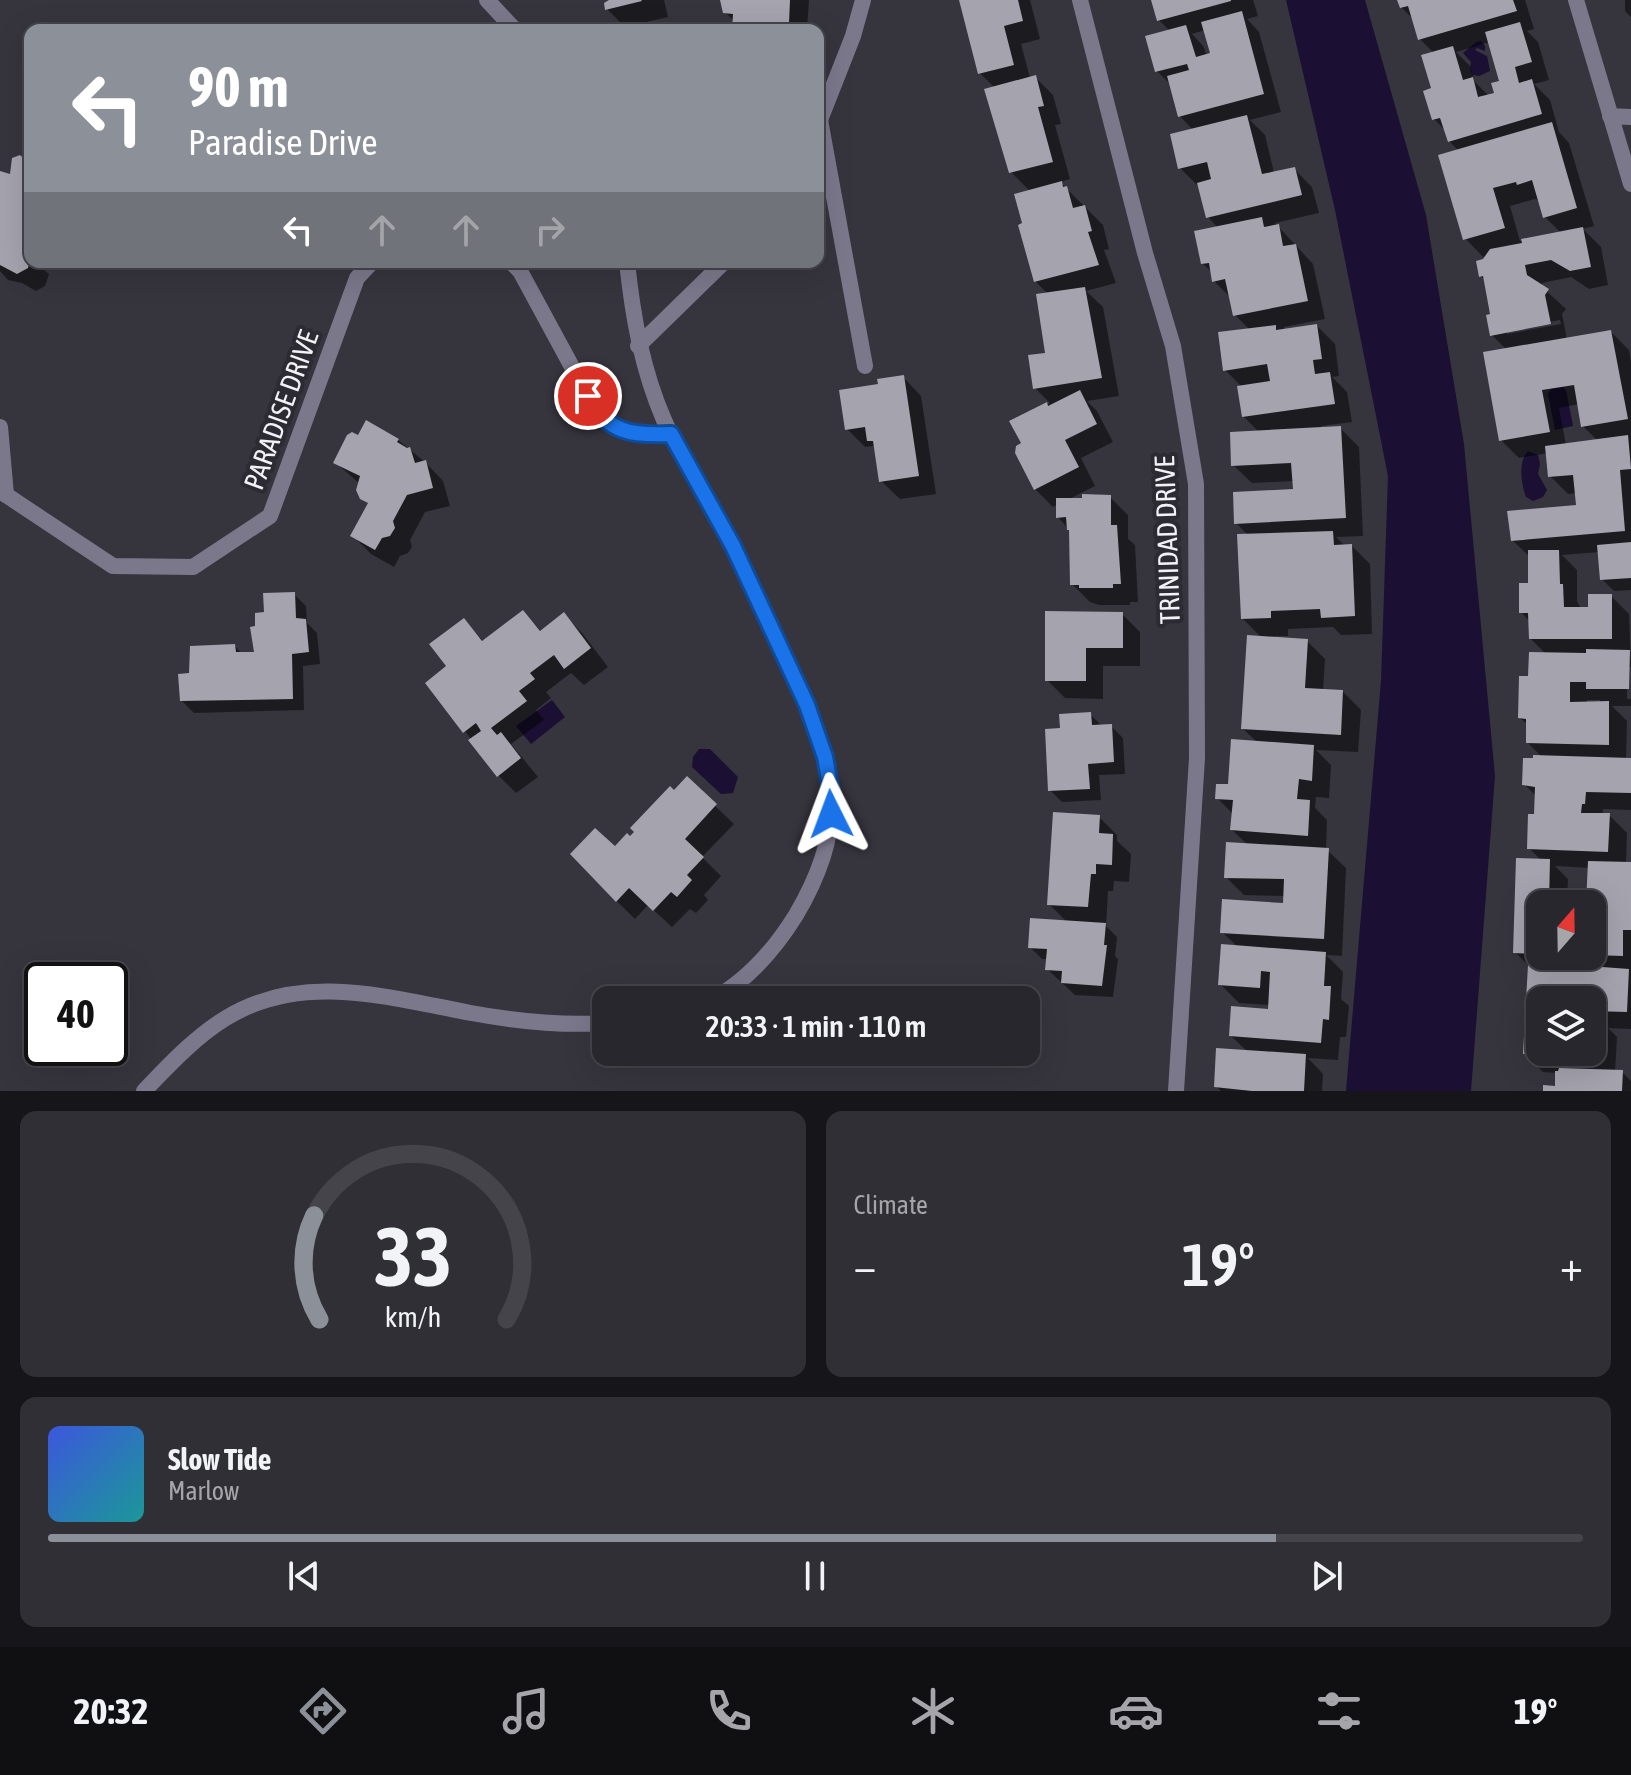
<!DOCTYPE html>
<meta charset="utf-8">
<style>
body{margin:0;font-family:"Asap Condensed",sans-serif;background:#302f36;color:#f1f3f6;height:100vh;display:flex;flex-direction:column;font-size:30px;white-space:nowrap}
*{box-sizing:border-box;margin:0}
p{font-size:26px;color:#a5a5aa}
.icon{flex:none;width:44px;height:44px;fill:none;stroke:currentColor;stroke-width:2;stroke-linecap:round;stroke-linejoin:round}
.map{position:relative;height:1091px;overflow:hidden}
.drawer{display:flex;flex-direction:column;gap:20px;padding:20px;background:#161519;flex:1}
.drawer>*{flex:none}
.banner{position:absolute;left:24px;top:24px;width:800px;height:244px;border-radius:16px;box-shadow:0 8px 32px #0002,0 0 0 2px #44444a;background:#8c9099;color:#fff;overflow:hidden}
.needle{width:52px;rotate:20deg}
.buttons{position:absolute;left:1526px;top:890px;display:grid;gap:16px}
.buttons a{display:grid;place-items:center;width:80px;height:80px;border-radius:16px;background:#28272e;box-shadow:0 8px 32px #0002,0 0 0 2px #44444a;font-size:40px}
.speed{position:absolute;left:24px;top:962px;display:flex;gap:16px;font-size:40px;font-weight:700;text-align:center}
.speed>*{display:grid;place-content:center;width:104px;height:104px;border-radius:50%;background:#28272e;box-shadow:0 8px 32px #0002,0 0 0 2px #44444a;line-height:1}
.speed .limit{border:4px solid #111;border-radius:12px;background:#fff;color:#111}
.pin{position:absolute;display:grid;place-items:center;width:68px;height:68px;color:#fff;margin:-34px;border:4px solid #fff;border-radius:50%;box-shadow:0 2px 8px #0007}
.me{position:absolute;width:88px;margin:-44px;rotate:357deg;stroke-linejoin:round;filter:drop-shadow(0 0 6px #0008)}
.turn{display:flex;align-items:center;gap:28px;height:168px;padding:0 32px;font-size:36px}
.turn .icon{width:104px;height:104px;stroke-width:2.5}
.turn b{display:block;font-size:56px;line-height:68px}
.lanes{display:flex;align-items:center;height:76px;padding:0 32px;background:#0003;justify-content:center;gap:40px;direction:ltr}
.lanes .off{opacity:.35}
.big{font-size:60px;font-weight:600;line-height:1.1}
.drawer .widget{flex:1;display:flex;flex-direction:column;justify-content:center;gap:12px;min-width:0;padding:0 28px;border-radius:16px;background:#302f36}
.drawer .dial{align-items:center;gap:0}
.dial svg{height:208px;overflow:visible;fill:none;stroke:#44444a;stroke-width:7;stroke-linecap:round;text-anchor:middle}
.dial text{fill:#f1f3f6;stroke:none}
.song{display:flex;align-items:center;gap:24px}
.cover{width:96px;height:96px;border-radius:12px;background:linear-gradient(135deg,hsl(230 70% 55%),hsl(180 70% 35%))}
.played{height:8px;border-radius:4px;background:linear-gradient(90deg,#8c9099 80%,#44444a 80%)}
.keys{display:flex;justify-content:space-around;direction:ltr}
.heat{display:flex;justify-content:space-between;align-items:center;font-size:44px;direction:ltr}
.drawer .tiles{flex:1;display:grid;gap:20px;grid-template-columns:1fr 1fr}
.widget:last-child{grid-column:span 2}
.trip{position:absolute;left:592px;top:986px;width:448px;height:80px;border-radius:16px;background:#28272e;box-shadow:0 8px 32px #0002,0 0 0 2px #44444a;font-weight:600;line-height:80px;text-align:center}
.menu{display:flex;height:128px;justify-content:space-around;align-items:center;background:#101012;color:#a5a5aa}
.menu .icon{width:56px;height:56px}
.menu .on{color:#8c9099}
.menu b{font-size:36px;color:#f1f3f6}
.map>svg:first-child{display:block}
.water{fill:#1b1033}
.shadow{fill:#0007;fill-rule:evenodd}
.building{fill:#a5a3ae}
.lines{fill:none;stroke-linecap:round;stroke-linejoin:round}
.service{stroke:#7c788c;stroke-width:16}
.minor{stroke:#7c788c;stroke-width:16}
.tertiary{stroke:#7c788c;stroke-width:16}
.route-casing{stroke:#114b97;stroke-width:20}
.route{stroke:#1a73e8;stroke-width:14}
.labels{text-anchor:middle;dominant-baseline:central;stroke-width:8;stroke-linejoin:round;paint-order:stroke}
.street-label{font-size:28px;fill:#f2f1f6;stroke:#2c2a32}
</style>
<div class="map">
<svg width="1631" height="1091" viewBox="0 0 1631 1091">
<rect width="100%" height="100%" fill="#36343d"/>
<path class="water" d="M1286,0h79l61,215 38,229 31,332 -24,315h-125l35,-410 7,-205 -53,-266z
M1481,41l4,5v5l-8,-3 -2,2 12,6 3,15 -11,5 -7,-1 -2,-7 1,-6 -8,-9 13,-11z
M1563,387l3,3 7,36 -18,4 -7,-36 3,-5z
M1528,451l10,4 2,9 -2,10 9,16 -4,7 -10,4 -7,-4c-5,-13 -8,-36 2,-46z
M552,700l13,17 -34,27 -15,-18z
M699,749h11l28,28 -5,16 -12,1 -29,-27 1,-10z"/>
<path class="shadow" d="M611,0h53l4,17 -43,10 -18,-18z
M722,0h87l-2,30h-73l1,-8 -10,-10z
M961,0h69l10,39 -19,5 9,34 5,-1 18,18 8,29 -6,1 15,54 -10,3 43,43 6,24 -5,1 12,33 -30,8 17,16 16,89 -32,5 10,10 16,31 -32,16 14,28 -28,14 43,-3 18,18v24l7,6 3,57h-8v3h-31l-9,-3 -18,-18 -1,-52 -13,-15v-13l-5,3 -18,-18 -11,-45 -12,-22 38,-19 -15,-15 13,-33v-61l-13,-13 -10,-56 6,-33 -20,-20 -16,-84 -15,-15z
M1153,0h100l5,16 -11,3 12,13 22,80 -31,8 15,15 9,38 20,-4 18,18 7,26 -44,10 38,41 12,55 -41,8v4l33,-5 18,18 4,32 -7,1 15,15 5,30 -31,4v3l19,-1 19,19 4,89 -27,1 9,9h7l18,18 2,70 -31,1 -8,-8 -45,2v7h-13v3l32,2 18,18 -2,32 20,1 18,18 -3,42 -42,-2 15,15 -2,33 -13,-1 -1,11 12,12 -1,29 20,19 -4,88 -16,-1 17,17 -2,27 8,7 -3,31h-6l-2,23 -30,-2 15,16 -1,17h-101l-5,-5 32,-34 -17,-16 39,-25v-6l-31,-2 -19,-19 18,-37 -16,-15 63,-27v-9l-41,-1 -18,-18 22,-32 -16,-15 2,-15 -17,-17 13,-12 28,-43 -15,-14 19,-91 -20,-20 7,-82 -13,-13 59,-32 -1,-10 -42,2 -19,-18 27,-32 -17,-17 -1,-29 -17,-17 25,-40 -15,-15 -4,-17 -17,-17 -1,-8 -10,-9 15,-36 -10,-11 -10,-31 -18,-18 13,-38 -13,-14 -9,-31 -14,-14 13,-40 -11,-11zM1205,30l7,24 -5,2 -4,-10 -11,-12z
M1399,0h126l9,29 -7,2 11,11 11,38 -15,4 16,16 9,32 10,11 25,83 -11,3 18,18 7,38 -19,4 -18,-12 -29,6 1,5 23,21 -4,5 5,26 44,-8 18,18 2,12v228l-17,1 -12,-12 -2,-27 -38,3 15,15v31l4,8h9l21,-13 18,18 2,53h-4v32h4v-6v13h-19l15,15 -1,39h5v50l-28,-1v6h6l18,18 -1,31h5v165l-23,-1 9,9 -2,35h7l9,9v10h-86l12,-3v-15l-14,-1 -18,-18 5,-87 -15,-15 27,-91 -13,-13 7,-32 1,-19 -13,-13 18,-27 -14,-14v-18l-8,-7 10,-40 16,-24 -15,-15 -1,-17 -9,-10 9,-27v-28l-18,-17 66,-33 -1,-14 -9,1 -18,-18 -2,-23 -29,5 -18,-18 6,-90 -15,-15v-19l-6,-35 -5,-5 7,-21 -5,2 -18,-19 -6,-87 -10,-10 -3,-10 -12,-12 1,-65 -15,-15 -6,-19 -13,-13zM1490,42l12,40 -6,12 -7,2 -14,-14 -5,-16 -14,-14zM1535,199l5,2 5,16 16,16 -41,8 -10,-35zM1560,320l1,4 -54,10v-4zM1579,404l4,22 15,15 -32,4 -7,-37zM1587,700h13v3l-13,1zM1555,866l35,2 -2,36h4v52h-52v-52h27l1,-25zM1540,1000h52v12l7,7 -7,-1v34h-52z
M1625,0h6v17l-6,-6z
M24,159l6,7v96h18l-3,9 4,3 -4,12 -9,5 -14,-8 -14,-3 -8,-9v-98l12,4z
M903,377l18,19 15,98 -36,5 -19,-18 -7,-35 -9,1 -18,-18 33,-43z
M367,423l31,17 27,22 18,19 7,25 -25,6 -15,28 2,7 -4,6 -8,3 -6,11 -23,-13 -18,-18 17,-31 -8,-7 -2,-14 -24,-21 23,-25z
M294,594l12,12 1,17 10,10 3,31 -17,2 1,44 -110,3 -12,-12 9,-26 44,-29 7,8h14l1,-26 9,-15z
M523,612l19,20 22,-17 18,18 26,34 -24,18 -13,-12 -25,19 5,6 -15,12 8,10 -33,24 27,33 -22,16 -18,-18 -33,-44 -16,-64 15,-46 20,21z
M1122,614l18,18v34h-37v33l-38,-1 -18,-18z
M1090,714l13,13 8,-1 12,12 2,36 -26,1 2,25 -39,2 -12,-12 12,-60z
M687,779l47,45 -32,33 19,19 -17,19 4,5 -12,13 -6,-4 -18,18 -24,-22 -13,14 -44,-43 24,-27 15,-10z
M1099,817l18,18v6l14,13 -2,28 -15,-1 -1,10h-5l-2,35 11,11 -2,19 3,3 -5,38 -38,-2 -28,-26 1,-10h-6l-12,-12 37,-25 -18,-18z"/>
<path class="building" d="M609,0h32l1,1 -37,9 -1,-7z
M720,0h70l-1,23 -12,-1v8h-45l1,-16 -10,-1z
M959,0h59l5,21 -19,5 10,39 -36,9z
M1151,0h80v1l-74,20z
M1397,0h116l4,11 -99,29 -10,-34 -8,2z
M1242,11l22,83 -86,23 -11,-41 22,-6 -2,-6 -32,8 -10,-36 41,-11 10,32 14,-4 -9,-31z
M1520,22l12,40 -17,5 4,16 13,-4 10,35 -94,28 -8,-24 -8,2 -9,-29 8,-3 -10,-33 32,-9 10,34 10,-3 5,20 16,-4 -3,-10 8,-2 -14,-49z
M1036,75l8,31 -6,1 15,55 -44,11 -25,-84z
M1247,115l15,59 33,-7 7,28 -96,23 -9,-35 14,-4 -4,-17 -29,7 -8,-35z
M1552,122l25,86 -34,10 -11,-38 -15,5 -1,-3 -23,6 12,40 -42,12 -25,-85z
M20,155l8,7 -3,11 5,1v70l-3,9 3,1v6l-2,8 -11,6 -17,-9v-94l10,3 2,-16z
M1062,181l1,6 4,-1 6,22 12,-3 7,26 -4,1 11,33 -65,17 -16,-57 4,-2 -8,-29z
M1262,217l2,10 15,-3 4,22 13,-2 12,57 -75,15 -8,-37 -13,3 -3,-19 -8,1 -7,-33z
M1583,227l8,40 -21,4 -19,-11 -26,5 2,10 22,14 -4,6 6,29 -61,12 -4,-21 4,-1 -7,-38 -4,1 -3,-16 7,-2 7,-10 32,-6 -1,-4z
M1085,287l17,91 -69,11 -5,-34 17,-2 -9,-59z
M1317,324l5,35 -9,1 2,14 15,-2 5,32 -93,13 -5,-31 33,-5 -3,-17 -44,7 -5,-39 58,-7v5z
M1611,330l17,89 -47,8 -7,-42 -32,5 8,42 -51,9 -16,-89z
M904,375l15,101 -40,6 -6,-41h-6l-2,-14 -20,3 -6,-40 39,-6 -1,-5z
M1080,390l17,34 -32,16 14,27 -45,23 -19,-37 1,-7 5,-3 -12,-22 38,-19 1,4z
M366,420l33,19 -2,3 10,6 3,-1 5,16 11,-3 7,28 -26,7 -14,26 2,7 -5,8 -8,2 -7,12 -25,-14 18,-33 -8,-4 -4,-9 4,-14 -27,-13 14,-28 5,-3 6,3z
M1341,426l5,92 -112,6 -1,-32 60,-3 -2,-26 -60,3 -1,-34z
M1628,435l3,34 -11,1 5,61 -114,10 -4,-30 69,-6 -3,-30 -25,2 -3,-31z
M1082,494l29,1v30h6l4,59h-8v4h-34v-3h-9l-1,-55h-2l-1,-13 -10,1v-20h26z
M1333,531l1,14 18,-1 3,72 -34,2 -1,-9 -49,2v7l-30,1 -4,-85z
M1631,542v36l-31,2 -3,-35z
M1528,550h31l1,34h3l1,23h24v-13h24v45h-83l-1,-26h-9v-30h9z
M295,592l1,26 10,1 3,33 -17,2 1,45 -113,2 -2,-27 11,-1 1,-27 45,-2 1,8h18l-4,-25 5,-1v-13l9,-1 -1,-19z
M523,610l17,21 24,-19 27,36 -27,21 -10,-14 -24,18 5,6 -16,12 8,10 -36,27 6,7 4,-3 20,26 -24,19 -29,-37 13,-9 -5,-8 -13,10 -38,-50 21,-17 -17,-22 35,-26 18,23z
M1045,611l78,1v36h-37v33h-41z
M1247,635l61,4 -3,49 38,2 -2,45 -100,-6z
M1586,649l44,1 -1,39h-43v-7h-16v20l39,-1v44l-83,-2v-24l-8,-1 1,-42h9l1,-24 57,1z
M1091,712l1,13 20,-1 2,38 -26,2 2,25 -42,2 -3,-62 15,-1 -1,-14z
M1231,739l83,6 -2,36 -13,-2 -2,20 13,1 -2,36 -78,-6 3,-30 -18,-1 1,-15h12z
M1533,755l98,3v35l-45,-1 -1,12h-3l-1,9h29l-2,39 -81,-3 1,-35h6l1,-27 -13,-2 1,-27h10z
M687,776l30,28 -32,35 19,18 -17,18 5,5 -15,17 -6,-5 -18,19 -24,-23 -13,14 -46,-48 25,-26 20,18 12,-13 3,3 4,-4 -4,-4 40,-42 4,4z
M1053,812l47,3 -1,18 14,1 -1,31 -16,-1v10h-5l-3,33 -41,-2z
M1226,842l103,6 -5,91 -104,-6 2,-34 61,4 1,-24 -60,-1z
M1516,858l34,1 -1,45h-9v50l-27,-1z
M1588,861l43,1v68h-8v26l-31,-1v-51h-6z
M1030,918l76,5 -2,22h3l-5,41 -41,-3 1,-12 -17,-1 2,-21 -19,-1z
M1221,944l105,8 -2,34h7l-2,34 -6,-1 -2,24 -92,-7 2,-30 37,3 2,-37 -9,-1 -1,17 -42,-3z
M1528,965l41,2v4l19,1 1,-6 40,3 -2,43 -35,-1v-11h-4l1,-13 -21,-1v14h-28v52h52v-36l8,1 -3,42 -74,-5z
M1216,1048l90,6 -2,37h-52l-38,-4z
M1559,1068l64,2 -1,21h-79v-6l12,1v-15h3z"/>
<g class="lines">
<path class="service" d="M820,120l45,246
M0,427l6,68"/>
<path class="minor" d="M1080,0l65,253 28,93 23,138 1,274 -21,333
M1576,0l55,184
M1610,116l21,1
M818,125l35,-89 10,-36
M511,262l9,9 77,142c27,20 41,23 74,21
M638,346l86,-84
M0,491l113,75 80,1 77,-51 87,-238 15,-16"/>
<path class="tertiary" d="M487,0l28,30
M627,262c6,56 15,107 37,158 19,43 45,82 67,122 22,41 40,84 59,127 19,39 38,81 41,126 3,42 -13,83 -35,120 -21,34 -48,65 -84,85
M144,1091c25,-26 51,-54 82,-73 77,-47 164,-20 245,-5 44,8 90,13 135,10"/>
</g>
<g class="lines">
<defs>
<path id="route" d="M588,396c19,37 44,40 83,38l62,112 74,159 18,52 7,39 -1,18"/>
</defs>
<use href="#route" class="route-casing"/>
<use href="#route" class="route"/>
</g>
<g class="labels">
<g class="street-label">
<text transform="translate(281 410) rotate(-70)">PARADISE DRIVE</text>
<text transform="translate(1167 540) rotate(-92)">TRINIDAD DRIVE</text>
</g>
</g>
</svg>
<div class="buttons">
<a><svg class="needle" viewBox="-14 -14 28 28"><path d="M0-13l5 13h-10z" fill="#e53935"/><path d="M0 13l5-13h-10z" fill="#a5a5aa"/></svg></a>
<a><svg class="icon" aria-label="layers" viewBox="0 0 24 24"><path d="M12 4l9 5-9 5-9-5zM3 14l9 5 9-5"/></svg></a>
</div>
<div class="speed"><div class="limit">40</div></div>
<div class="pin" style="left:588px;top:396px;background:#d93025"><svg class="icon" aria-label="arrive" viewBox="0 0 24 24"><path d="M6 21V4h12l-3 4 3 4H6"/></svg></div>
<svg class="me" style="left:831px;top:814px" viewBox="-20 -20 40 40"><path d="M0-17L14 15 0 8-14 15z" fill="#1a73e8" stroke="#fff" stroke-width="4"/></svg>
<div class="trip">20:33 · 1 min · 110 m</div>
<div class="banner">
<div class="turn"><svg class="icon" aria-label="left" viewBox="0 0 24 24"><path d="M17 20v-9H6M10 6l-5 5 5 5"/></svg><div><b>90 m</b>Paradise Drive</div></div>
<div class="lanes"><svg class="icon" aria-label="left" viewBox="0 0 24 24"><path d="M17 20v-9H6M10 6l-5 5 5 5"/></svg><svg class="icon off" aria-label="ahead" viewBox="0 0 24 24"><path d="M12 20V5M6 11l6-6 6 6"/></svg><svg class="icon off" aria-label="ahead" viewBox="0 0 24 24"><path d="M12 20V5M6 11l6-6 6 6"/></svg><svg class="icon off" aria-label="right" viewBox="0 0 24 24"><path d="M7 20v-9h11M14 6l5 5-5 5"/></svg></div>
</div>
</div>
<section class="drawer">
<div class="tiles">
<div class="widget dial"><svg viewBox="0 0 100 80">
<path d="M14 69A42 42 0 1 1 86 69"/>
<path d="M14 69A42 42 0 0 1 12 29" stroke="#8c9099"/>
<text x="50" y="56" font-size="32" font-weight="700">33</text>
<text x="50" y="72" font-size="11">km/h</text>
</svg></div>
<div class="widget"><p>Climate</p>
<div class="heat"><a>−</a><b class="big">19°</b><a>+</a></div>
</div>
<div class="widget">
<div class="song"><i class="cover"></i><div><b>Slow Tide</b><p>Marlow</p></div></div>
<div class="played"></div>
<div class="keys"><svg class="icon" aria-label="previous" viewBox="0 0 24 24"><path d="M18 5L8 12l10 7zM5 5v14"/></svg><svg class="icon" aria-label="pause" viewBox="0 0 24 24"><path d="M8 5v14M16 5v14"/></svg><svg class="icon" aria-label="next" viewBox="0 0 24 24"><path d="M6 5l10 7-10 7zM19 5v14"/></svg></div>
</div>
</div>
</section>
<nav class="menu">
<b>20:32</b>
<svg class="icon on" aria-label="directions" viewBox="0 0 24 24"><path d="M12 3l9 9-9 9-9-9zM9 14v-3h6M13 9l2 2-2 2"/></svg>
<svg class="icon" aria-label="music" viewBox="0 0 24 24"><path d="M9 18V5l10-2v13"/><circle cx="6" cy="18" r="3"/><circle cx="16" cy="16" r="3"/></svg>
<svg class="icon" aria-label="phone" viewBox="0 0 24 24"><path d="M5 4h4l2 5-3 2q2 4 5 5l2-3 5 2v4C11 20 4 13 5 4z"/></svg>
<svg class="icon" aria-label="climate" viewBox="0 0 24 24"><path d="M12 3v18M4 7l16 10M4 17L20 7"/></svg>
<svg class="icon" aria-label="car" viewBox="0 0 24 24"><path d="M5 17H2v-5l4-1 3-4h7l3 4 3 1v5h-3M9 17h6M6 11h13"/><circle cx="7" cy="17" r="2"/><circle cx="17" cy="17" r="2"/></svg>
<svg class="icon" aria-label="filters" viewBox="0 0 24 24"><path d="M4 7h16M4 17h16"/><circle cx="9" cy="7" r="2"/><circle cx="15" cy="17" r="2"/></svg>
<b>19°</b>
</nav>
